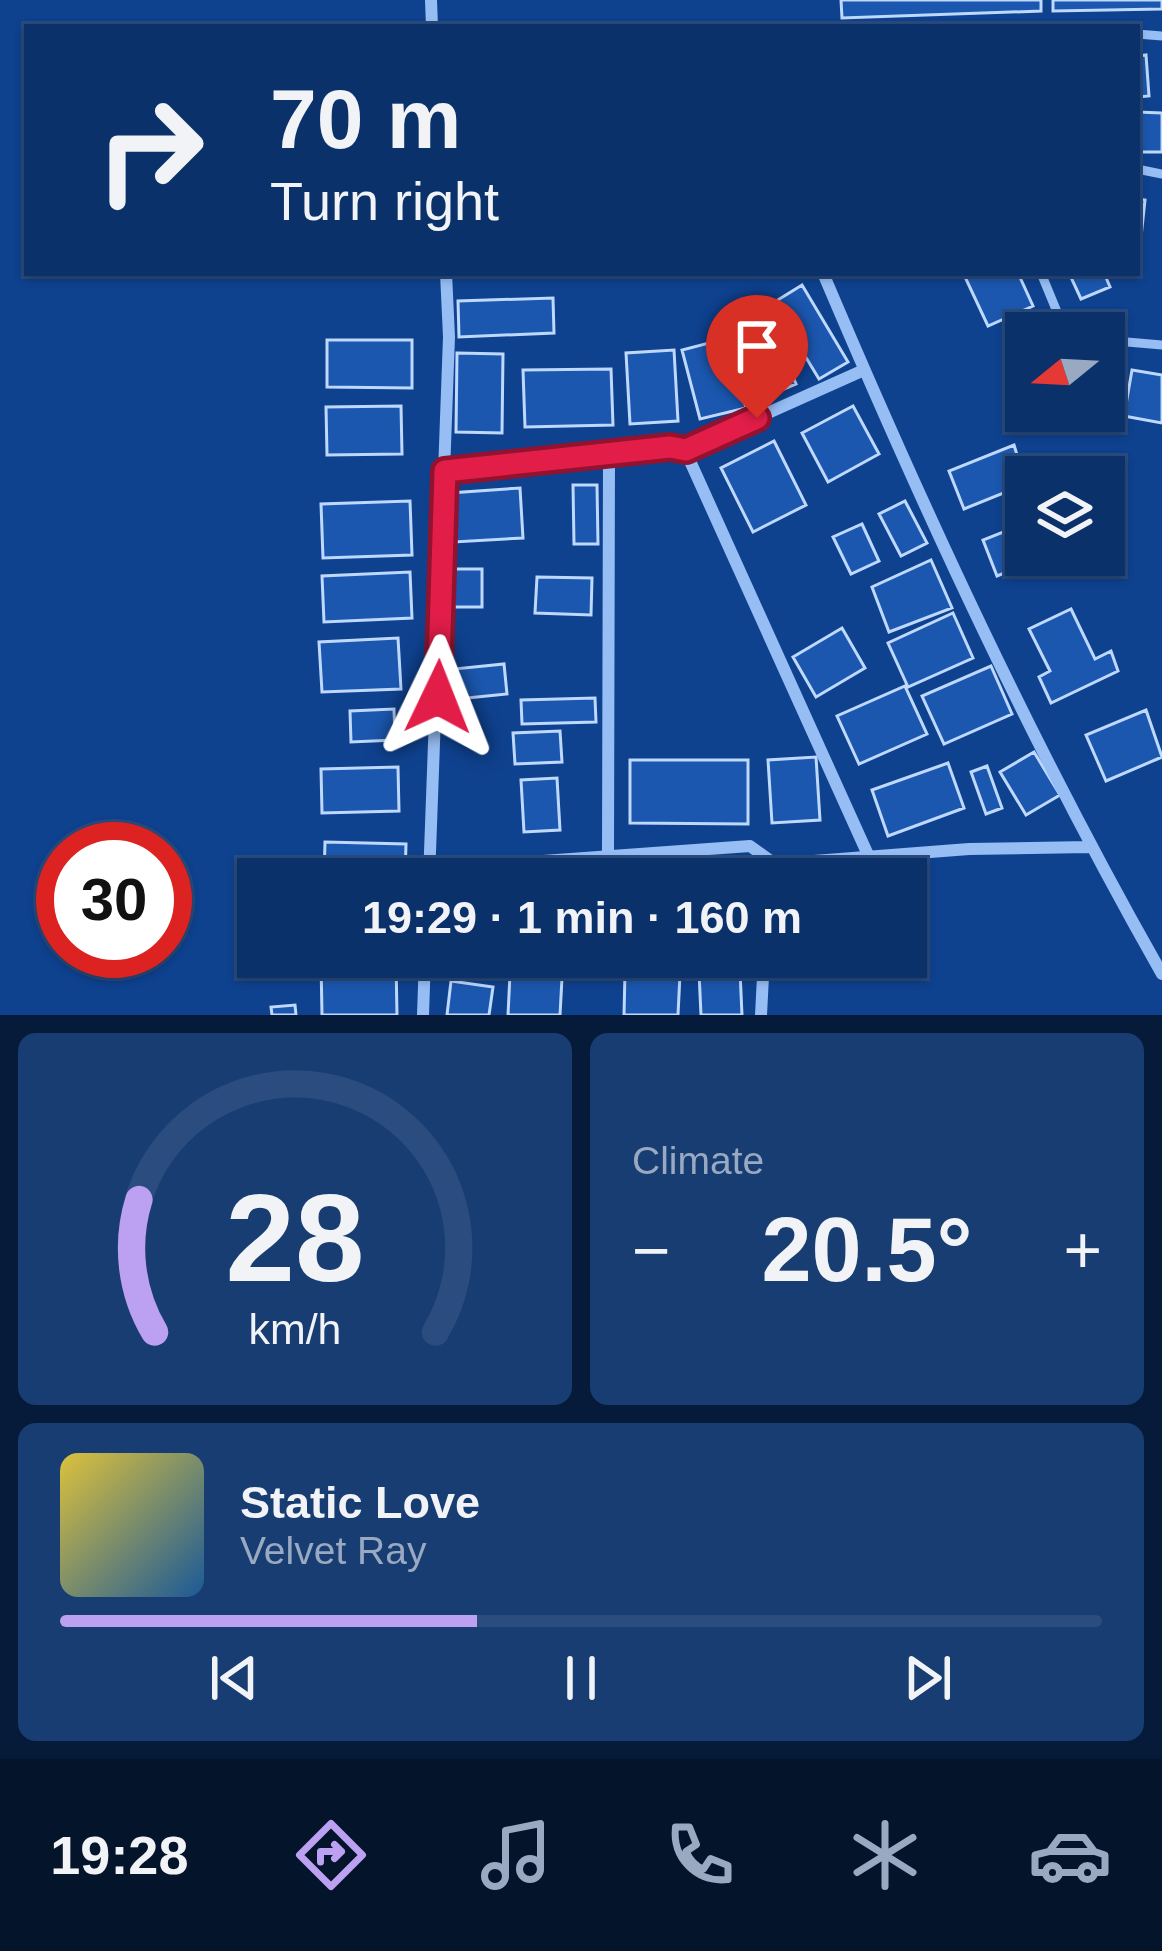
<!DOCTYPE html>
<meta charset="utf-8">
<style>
body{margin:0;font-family:Helvetica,sans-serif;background:#183d72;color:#f1f3f6;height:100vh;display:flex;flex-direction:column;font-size:45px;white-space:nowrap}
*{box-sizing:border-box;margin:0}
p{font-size:39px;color:#99a9c1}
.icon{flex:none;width:66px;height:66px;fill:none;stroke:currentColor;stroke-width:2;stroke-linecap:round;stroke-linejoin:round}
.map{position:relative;height:1015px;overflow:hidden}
.side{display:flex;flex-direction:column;gap:18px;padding:18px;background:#061b3a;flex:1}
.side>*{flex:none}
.guide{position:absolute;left:24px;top:24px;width:1116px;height:252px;border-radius:0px;box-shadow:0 3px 9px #0004,0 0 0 3px #2a4c7e;background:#0a316a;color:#f1f3f6;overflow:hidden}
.needle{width:78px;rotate:252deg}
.fabs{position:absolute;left:1005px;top:312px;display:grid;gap:24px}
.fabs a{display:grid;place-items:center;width:120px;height:120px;border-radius:0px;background:#0a316a;box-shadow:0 3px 9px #0004,0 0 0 3px #2a4c7e;font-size:60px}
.speed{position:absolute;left:36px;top:822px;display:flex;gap:24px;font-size:60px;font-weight:700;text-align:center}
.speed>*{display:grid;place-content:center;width:156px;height:156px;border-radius:50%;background:#0a316a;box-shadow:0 3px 9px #0004,0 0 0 3px #2a4c7e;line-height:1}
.speed .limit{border:18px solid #d22;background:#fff;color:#111}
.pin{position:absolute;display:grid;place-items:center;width:102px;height:102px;color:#fff;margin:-123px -51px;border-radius:50% 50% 50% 0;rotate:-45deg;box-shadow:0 0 12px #0007}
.pin .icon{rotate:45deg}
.me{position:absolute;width:132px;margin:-66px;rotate:2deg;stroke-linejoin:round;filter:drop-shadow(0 0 9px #0008)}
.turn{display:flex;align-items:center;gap:42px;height:252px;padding:0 48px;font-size:54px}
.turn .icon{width:156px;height:156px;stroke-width:2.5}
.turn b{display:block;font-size:84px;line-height:102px}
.big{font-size:90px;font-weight:700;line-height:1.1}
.side .tile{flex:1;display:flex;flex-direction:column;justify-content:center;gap:18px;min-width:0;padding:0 42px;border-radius:18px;background:#183d72}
.side .dial{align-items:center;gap:0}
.dial svg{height:312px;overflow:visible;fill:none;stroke:#2a4c7e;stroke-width:7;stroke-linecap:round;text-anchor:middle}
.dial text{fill:#f1f3f6;stroke:none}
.song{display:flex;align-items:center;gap:36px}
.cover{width:144px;height:144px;border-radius:18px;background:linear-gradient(135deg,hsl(50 70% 55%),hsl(210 70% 35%))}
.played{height:12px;border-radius:6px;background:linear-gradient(90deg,#bca0f2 40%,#2a4c7e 40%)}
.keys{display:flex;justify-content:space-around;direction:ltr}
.heat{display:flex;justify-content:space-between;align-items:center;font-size:66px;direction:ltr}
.side .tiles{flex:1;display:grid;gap:18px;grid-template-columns:1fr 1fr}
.tile:last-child{grid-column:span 2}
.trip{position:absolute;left:237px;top:858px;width:690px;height:120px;border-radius:0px;background:#0a316a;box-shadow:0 3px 9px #0004,0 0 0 3px #2a4c7e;font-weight:700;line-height:120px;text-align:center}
.tab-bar{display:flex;height:192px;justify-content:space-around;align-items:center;background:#04142a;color:#99a9c1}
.tab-bar .icon{width:84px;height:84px}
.tab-bar .selected{color:#bca0f2}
.tab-bar b{font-size:54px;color:#f1f3f6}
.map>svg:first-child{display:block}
.building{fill:#1b57af;stroke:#bed8fe;stroke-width:3}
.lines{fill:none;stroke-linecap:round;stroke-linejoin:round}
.lane{stroke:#96bdf4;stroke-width:9}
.street{stroke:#96bdf4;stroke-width:12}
.route-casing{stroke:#92132f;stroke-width:30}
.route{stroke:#e11d48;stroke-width:21}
</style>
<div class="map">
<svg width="1162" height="1015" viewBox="0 0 1162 1015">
<rect width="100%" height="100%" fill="#0e418e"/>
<path class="building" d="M841,0h200v11l-199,7z
M1053,0h109v9l-109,2z
M1146,55l3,41 -12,1v-41z
M1137,112l25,1v39h-25z
M1137,199l8,1 -7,65h-1z
M973,273h45l15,33 -45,20 -23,-49z
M1069,273h35l6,14 -29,12z
M802,285l46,77 -29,17 -46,-76z
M553,298l1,35 -95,4 -1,-36z
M764,308l32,76 -28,12 -32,-76z
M728,338l18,70 -46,11 -18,-69z
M327,340h85v48l-85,-1z
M674,350l4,71 -48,3 -4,-71z
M457,353l46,1 -1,79 -46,-1z
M611,369l2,56 -88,2 -2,-57z
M1132,370l30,5v48l-38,-7z
M401,406l1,48 -75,1 -1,-48z
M853,406l26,48 -51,28 -26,-49z
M774,441l32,64 -53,27 -32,-64z
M1014,445l12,39 -62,25 -15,-38z
M573,485h24l1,59h-24z
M520,488l3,50 -69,4 -4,-49z
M410,501l2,54 -89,3 -2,-54z
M905,501l22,42 -26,13 -22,-42z
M1026,523v32h23l-52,21 -14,-36z
M862,524l17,37 -28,13 -18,-37z
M931,560l21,48 -63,24 -17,-45z
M453,569h29v38h-28z
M410,572l2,46 -88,4 -2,-46z
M537,577l55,1 -1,37 -56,-2z
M1071,609l24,50 16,-8 7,20 -67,32 -12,-26 11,-6 -21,-42z
M953,613l20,45 -65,29 -20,-44z
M842,628l23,40 -49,29 -23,-40z
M398,638l3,51 -79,3 -3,-50z
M504,664l3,30 -50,5 -3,-30z
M991,666l21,48 -68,30 -22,-48z
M905,686l22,48 -68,30 -22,-48z
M595,698l1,24 -74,2 -1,-24z
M394,709l1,31 -44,2 -1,-31z
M1146,710l16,47 -56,24 -20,-46z
M560,731l2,31 -47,2 -2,-31z
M1034,752l26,43 -34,20 -26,-43z
M816,757l4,63 -48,3 -4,-63z
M630,760h118v64l-118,-1z
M948,763l16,45 -76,28 -16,-46z
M987,766l15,42 -16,6 -15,-42z
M398,767l1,44 -77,2 -1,-44z
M557,778l3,52 -36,2 -3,-52z
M325,842l81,2 -1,35h-81z
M439,957h49v8l-49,-1z
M396,961l1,54h-75l-1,-53z
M740,971l2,44h-41l-2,-43z
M625,972l55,2 -2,41h-54z
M510,974l52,4 -2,37h-52z
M451,981l42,6 -4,28h-42z
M295,1005l1,10h-24l-1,-8z"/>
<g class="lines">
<path class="lane" d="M1137,34l25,2
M1137,169l25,5
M1041,273l21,51 24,9
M1104,340l58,5"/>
<path class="street" d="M431,0l1,27
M823,273c101,238 211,476 339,701
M685,450l184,407
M445,471l225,-24 15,3 179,-80
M608,852l1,-397
M430,869l320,-23 25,18
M429,879l20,-542 -3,-64
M773,879l2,-15 194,-15 120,-2
M423,1015l2,-58
M761,1015l3,-58"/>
</g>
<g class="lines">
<defs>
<path id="route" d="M438,697l7,-226 225,-24 16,3 71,-32"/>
</defs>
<use href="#route" class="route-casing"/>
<use href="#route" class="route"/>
</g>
</svg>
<div class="fabs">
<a><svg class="needle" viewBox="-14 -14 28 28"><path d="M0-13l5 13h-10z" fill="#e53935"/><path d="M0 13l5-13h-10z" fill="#99a9c1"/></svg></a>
<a><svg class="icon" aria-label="layers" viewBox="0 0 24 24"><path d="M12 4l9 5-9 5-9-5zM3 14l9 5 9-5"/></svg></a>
</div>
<div class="speed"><div class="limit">30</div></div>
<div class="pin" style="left:757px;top:418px;background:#d93025"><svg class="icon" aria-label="arrive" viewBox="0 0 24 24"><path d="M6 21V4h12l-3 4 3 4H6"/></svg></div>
<svg class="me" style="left:438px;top:697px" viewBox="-20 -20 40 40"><path d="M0-17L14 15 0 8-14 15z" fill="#e11d48" stroke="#fff" stroke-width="4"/></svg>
<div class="trip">19:29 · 1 min · 160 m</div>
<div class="guide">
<div class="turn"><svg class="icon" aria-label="right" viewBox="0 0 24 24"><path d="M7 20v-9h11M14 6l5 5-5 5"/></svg><div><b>70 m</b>Turn right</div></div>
</div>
</div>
<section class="side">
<div class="tiles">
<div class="tile dial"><svg viewBox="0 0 100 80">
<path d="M14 69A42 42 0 1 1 86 69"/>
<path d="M14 69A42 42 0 0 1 10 35" stroke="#bca0f2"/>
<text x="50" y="56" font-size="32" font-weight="700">28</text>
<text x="50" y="72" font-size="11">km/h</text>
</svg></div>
<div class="tile"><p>Climate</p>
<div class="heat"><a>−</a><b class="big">20.5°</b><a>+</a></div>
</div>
<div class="tile">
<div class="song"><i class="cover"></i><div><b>Static Love</b><p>Velvet Ray</p></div></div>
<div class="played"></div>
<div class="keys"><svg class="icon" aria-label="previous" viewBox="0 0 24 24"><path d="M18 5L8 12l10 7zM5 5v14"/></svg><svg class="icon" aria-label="pause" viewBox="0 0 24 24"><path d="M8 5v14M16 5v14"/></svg><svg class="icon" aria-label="next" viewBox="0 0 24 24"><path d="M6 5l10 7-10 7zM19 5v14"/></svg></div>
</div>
</div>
</section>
<nav class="tab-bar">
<b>19:28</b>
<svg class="icon selected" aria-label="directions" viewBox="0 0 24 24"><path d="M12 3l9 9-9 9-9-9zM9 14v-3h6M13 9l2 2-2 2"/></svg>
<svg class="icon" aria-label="music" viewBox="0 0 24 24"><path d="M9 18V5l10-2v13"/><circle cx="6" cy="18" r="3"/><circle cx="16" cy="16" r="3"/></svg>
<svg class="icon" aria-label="phone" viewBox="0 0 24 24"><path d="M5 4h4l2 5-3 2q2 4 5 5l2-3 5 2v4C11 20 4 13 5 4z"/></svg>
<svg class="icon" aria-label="climate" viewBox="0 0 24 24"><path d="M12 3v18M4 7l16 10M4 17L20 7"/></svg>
<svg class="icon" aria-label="car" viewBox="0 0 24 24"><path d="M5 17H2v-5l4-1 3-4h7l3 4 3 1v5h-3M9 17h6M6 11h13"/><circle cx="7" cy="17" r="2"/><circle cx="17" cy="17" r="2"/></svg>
</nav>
